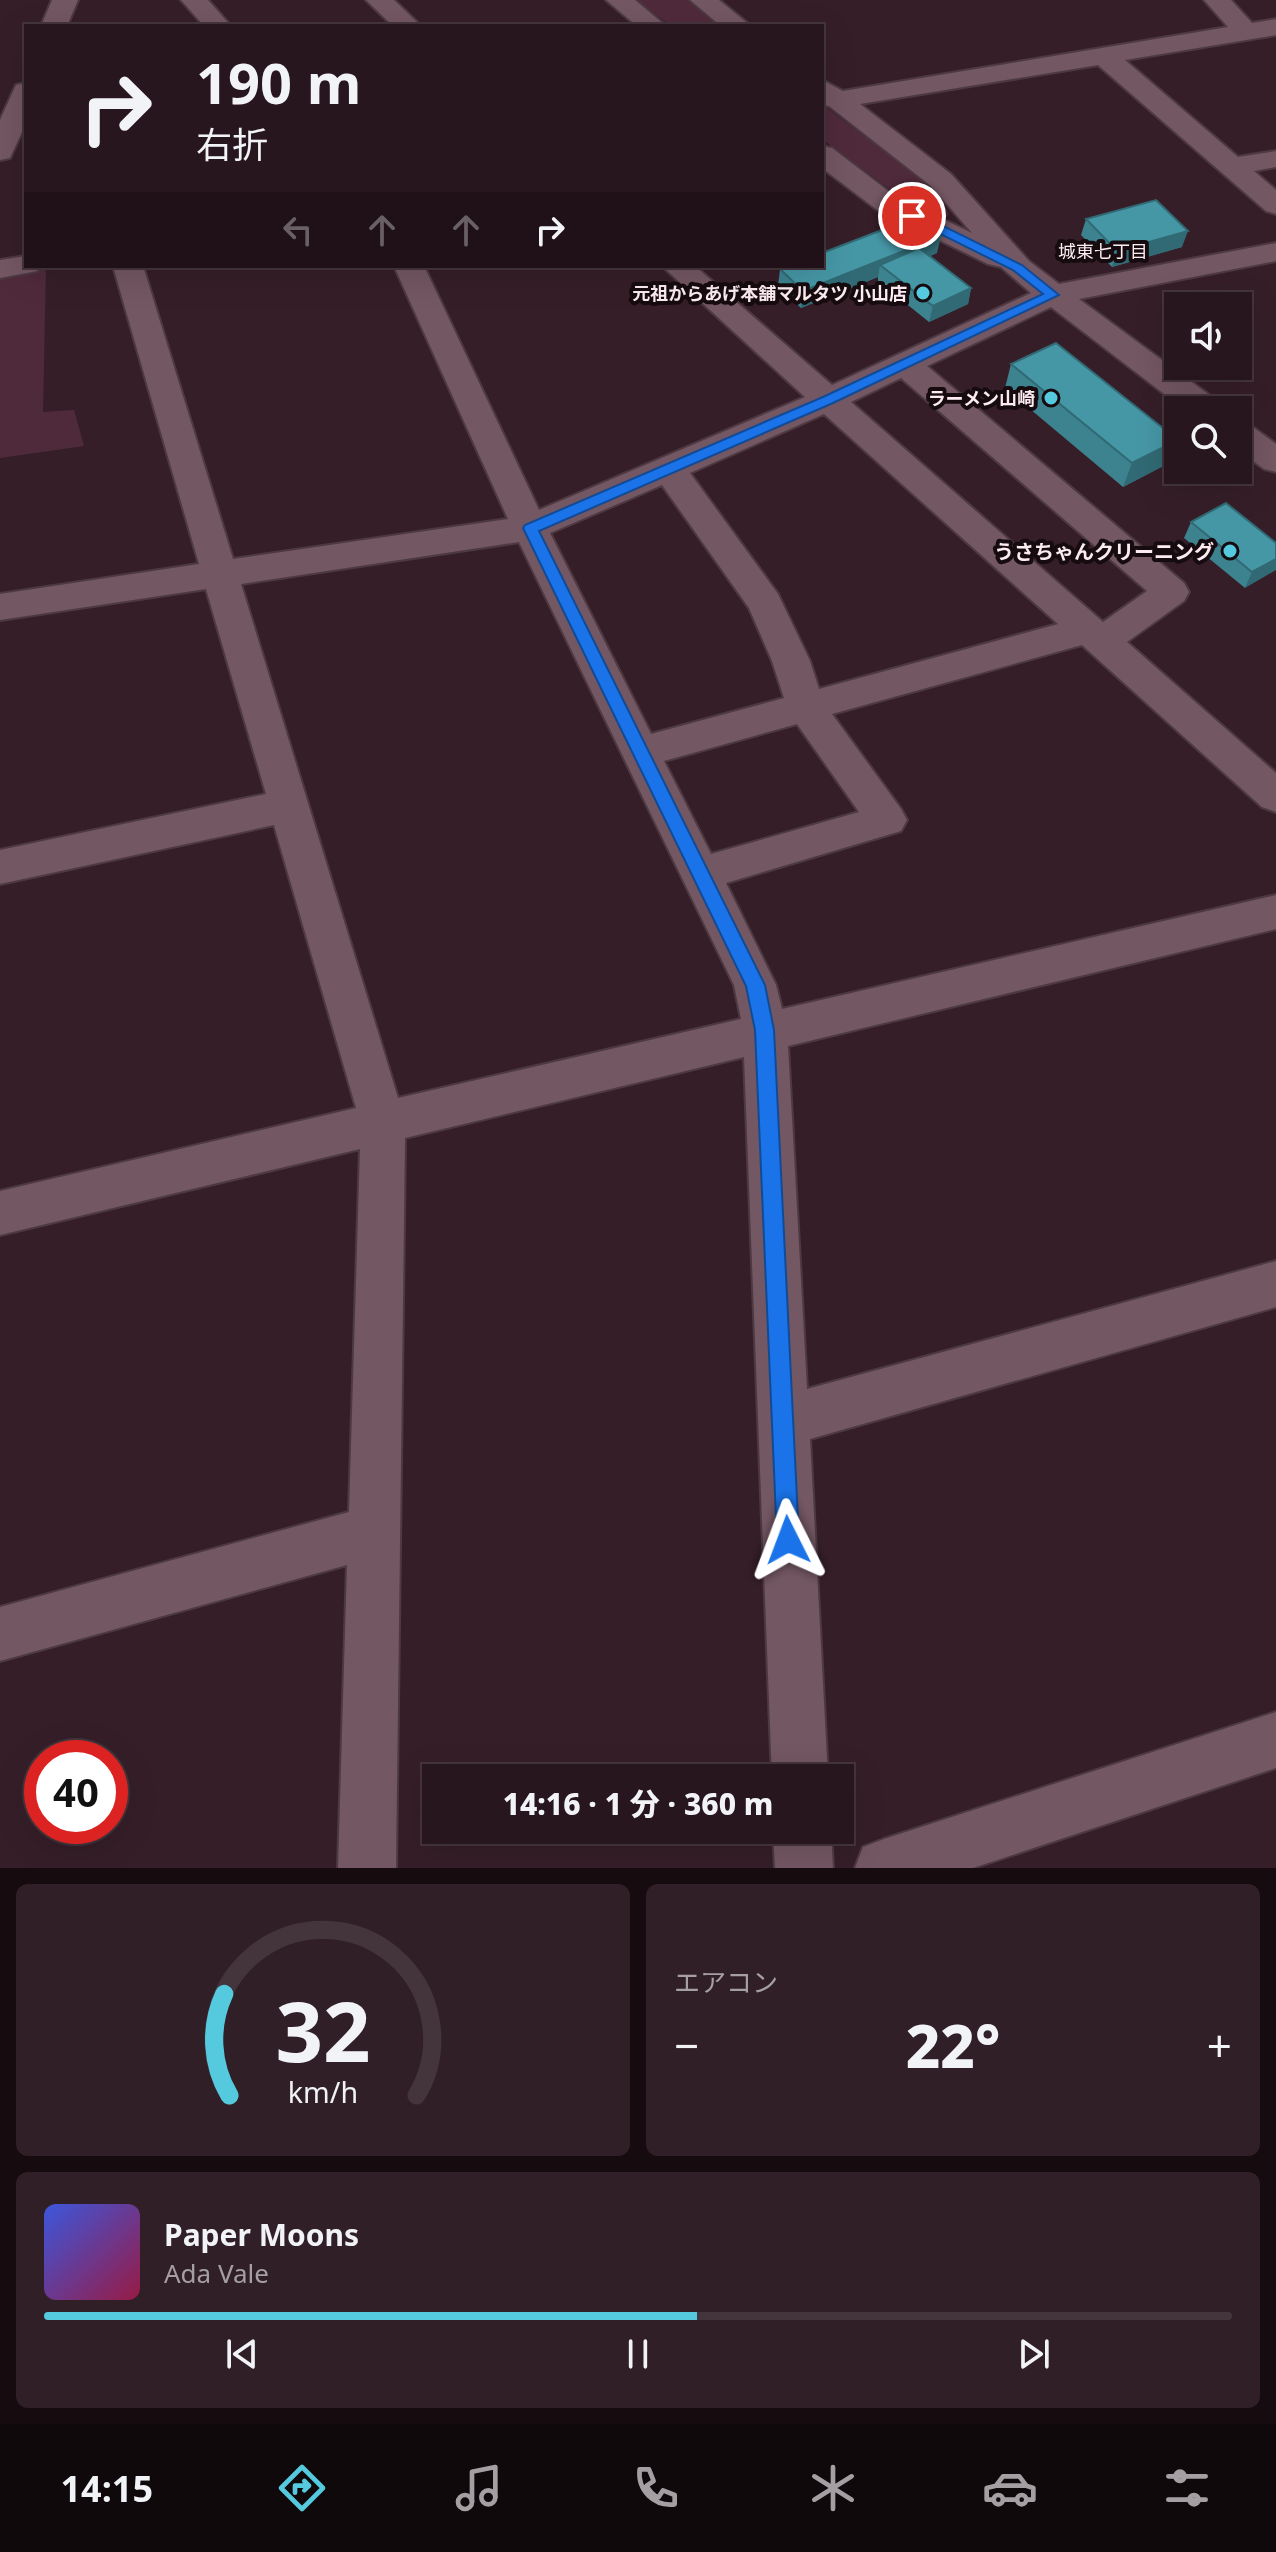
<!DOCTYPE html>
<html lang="ja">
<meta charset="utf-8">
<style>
body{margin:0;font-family:"Noto Sans","Noto Sans JP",sans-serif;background:#301f27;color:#f1f3f6;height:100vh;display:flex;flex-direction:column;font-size:30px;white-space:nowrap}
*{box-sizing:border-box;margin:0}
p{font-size:26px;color:#a59fa4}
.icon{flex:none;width:44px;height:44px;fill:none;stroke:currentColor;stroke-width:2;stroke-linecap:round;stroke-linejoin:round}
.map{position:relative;height:1868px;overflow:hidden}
.panel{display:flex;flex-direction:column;gap:16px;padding:16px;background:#160c10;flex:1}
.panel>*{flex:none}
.banner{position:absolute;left:24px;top:24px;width:800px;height:244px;border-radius:0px;box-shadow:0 8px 32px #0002,0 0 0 2px #44353c;background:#28161e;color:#f1f3f6;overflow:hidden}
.controls{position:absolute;left:1164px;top:292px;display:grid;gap:16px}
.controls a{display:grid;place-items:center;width:88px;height:88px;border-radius:0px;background:#28161e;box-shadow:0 8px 32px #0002,0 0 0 2px #44353c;font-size:40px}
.speed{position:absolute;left:24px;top:1740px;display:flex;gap:16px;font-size:40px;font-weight:700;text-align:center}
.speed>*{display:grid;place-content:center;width:104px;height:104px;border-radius:50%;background:#28161e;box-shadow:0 8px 32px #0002,0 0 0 2px #44353c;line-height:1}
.speed .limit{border:12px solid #d22;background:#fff;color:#111}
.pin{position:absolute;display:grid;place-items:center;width:68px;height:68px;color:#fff;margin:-34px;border:4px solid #fff;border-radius:50%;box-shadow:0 2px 8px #0007}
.me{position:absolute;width:88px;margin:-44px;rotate:357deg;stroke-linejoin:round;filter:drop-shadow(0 0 6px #0008)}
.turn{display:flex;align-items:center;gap:28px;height:168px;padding:0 40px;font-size:36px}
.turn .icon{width:104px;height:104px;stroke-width:2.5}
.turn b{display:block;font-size:56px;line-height:68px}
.lanes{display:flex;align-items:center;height:76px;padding:0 40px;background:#0003;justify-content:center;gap:40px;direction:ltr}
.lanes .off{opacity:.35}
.big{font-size:60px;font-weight:800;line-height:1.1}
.panel .card{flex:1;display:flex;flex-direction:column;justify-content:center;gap:12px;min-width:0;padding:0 28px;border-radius:12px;background:#301f27}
.panel .dial{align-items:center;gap:0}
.dial svg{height:208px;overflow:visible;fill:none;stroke:#44353c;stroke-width:7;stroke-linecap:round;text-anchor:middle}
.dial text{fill:#f1f3f6;stroke:none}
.song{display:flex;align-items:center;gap:24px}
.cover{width:96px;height:96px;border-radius:12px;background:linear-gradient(135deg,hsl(230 70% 55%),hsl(340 70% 35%))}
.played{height:8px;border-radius:4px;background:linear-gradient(90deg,#55cadf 55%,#44353c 55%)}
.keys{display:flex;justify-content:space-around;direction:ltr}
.heat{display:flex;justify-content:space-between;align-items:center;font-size:44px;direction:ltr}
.panel .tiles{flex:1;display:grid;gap:16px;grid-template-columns:1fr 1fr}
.card:last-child{grid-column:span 2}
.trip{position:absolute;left:422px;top:1764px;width:432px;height:80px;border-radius:0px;background:#28161e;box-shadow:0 8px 32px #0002,0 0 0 2px #44353c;font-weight:800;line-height:80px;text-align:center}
.dock{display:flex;height:128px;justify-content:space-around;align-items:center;background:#10090c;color:#a59fa4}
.dock .icon{width:56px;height:56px}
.dock .on{color:#55cadf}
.dock b{font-size:36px;color:#f1f3f6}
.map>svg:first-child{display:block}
.green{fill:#4f2a3b}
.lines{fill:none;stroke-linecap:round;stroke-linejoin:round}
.minor-casing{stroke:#4d3942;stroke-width:4}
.minor{fill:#735763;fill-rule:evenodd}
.wall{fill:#3c828f}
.shaded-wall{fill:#316a74}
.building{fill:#4697a6;stroke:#316a74;stroke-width:2}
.route{fill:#1a73e8;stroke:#114b97;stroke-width:2}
.poi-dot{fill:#55cadf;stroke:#160c10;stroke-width:3}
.labels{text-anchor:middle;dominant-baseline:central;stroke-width:8;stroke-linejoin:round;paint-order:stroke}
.far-neighbourhood-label{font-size:18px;fill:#fcebf1;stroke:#160c10}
.far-poi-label{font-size:18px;font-weight:bold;fill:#fcebf1;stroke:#160c10;text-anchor:end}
.poi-label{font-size:20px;font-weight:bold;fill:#fcebf1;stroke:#160c10;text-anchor:end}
</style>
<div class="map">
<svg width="1276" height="1868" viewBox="0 0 1276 1868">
<rect width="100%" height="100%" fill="#351e28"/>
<path class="green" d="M636,0h51l34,26h-50z
M822,104l114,86 13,24 -2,3 -41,-16 -84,-62z
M46,267l-3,145 31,-2 10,36 -84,12v-185z"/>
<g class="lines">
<defs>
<path id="minor" d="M52,0h26l-11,26h-26z
M181,0h27l23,26h-27z
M366,0h28l27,26h-28z
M606,0h29l31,26h-29z
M690,0h29l32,26h-30z
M1204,0h27l21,23 24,-4v16l-151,25 113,97 38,-6v16l-22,4 22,19v24l-10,-3 -168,-146 -238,39 91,70 78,87 30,23 217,-41v18l-197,38 140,103 4,8h-38l-134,-103 -124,59 257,217 5,9 -5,9 -57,41 149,131v39l-14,-5 -180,-162 -250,69 69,95 6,11 -6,11 -175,52 50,102 6,24 494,-114v34l-488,117 19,343 469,-128v46l-466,132 18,339h-56l-28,-721 -339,81 -9,730h-58l9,-303 -347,96v-54l349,-95 11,-363 -360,86v-44l356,-83 -82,-283 -274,59v-34l266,-56 -60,-205 -206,31v-26l199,-30 -86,-298h30l90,293 275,-40 -114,-253h30l115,244 266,-113 -143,-131h33l137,119 199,-92 -30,-26 -13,-3 -112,-55 -54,-41v-22l10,2 64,49 76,36 -41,-47 -102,-80 -7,-1v-25l21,11 385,-64zM901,378l246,213 -44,31 -252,-220zM824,414l234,210 -239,65 -9,-28 -32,-67 -88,-121zM662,485l87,123 23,53 12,37 -133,36 -101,-201zM519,542l215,443 7,34 -343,79 -157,-514zM797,724l62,88 -148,42 -47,-93z
M26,83v40l-16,35 -10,2v-40l16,-35z
M26,256v10h14l-3,5 -37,7v-18z
M1238,422l12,3 26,19v28l-12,-3 -26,-19z
M1276,1712v56l-303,100h-118l8,-21 21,-8z
M773,1830h58l2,38h-58z"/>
</defs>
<use href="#minor" class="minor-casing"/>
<use href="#minor" class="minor"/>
</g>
<path class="wall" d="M1086,219l96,28 -70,20 -31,-32z
M937,253l-7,3 41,32 -3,16 -39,18 -51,-41v-4l-77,31 -23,-22 2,-17z
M1011,364l167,76 -9,23 -46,24 -118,-99z
M1191,522l85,21 -31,45 -61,-50z"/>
<path class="shaded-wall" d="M1188,231l-6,16 -70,20 5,-16z
M941,236l-4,17 -47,19 -10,-7 -2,12 -77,31 2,-17z
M971,288l-3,16 -39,18 4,-16z
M1178,440l-9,23 -46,24 9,-24z
M1276,559v11l-31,18 7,-16z"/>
<path class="building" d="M1156,200l32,31 -71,20 -31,-32z
M916,217l25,19 -138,55 -23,-22 8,-3h34v-13z
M919,248l52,40 -38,18 -53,-41z
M1056,343l122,97 -46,23 -121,-99z
M1226,503l50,40v16l-24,13 -61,-50z"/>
<path class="route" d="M908,213h9l105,52 37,30 -226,108 -294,128 226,454 9,45 25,510 -3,8 -8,3 -8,-3 -3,-8 -22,-510 -9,-44 -223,-458 2,-3 298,-128 220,-103 -30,-24 -105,-52z"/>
<g class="poi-dot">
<circle cx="923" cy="293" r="8"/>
<circle cx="1051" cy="398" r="8"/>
<circle cx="1230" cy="551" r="8"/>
</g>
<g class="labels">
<g class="far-neighbourhood-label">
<text x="1103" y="251">城東七丁目</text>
</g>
<g class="far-poi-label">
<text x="907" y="293">元祖からあげ本舗マルタツ 小山店</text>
<text x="1035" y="398">ラーメン山崎</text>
</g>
<g class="poi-label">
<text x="1214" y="551">うさちゃんクリーニング</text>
</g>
</g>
</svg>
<div class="controls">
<a><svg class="icon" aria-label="sound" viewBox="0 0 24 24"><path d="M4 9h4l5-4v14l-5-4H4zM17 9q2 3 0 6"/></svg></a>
<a><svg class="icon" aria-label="search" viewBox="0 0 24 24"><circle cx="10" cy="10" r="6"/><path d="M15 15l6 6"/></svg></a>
</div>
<div class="speed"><div class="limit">40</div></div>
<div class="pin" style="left:912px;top:216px;background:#d93025"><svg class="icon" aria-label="arrive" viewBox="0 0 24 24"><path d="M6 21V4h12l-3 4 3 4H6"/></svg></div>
<svg class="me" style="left:788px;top:1540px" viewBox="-20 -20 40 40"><path d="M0-17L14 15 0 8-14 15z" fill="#1a73e8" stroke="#fff" stroke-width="4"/></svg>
<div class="trip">14:16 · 1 分 · 360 m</div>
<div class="banner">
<div class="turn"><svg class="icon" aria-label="right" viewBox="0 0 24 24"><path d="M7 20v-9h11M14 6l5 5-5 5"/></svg><div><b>190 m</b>右折</div></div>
<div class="lanes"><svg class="icon off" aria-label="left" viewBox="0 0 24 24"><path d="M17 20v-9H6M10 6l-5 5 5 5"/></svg><svg class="icon off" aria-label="ahead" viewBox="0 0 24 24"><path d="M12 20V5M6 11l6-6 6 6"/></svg><svg class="icon off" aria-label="ahead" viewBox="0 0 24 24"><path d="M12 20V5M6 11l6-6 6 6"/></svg><svg class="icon" aria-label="right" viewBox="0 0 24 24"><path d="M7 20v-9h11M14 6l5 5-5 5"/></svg></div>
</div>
</div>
<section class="panel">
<div class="tiles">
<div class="card dial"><svg viewBox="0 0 100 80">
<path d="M14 69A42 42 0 1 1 86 69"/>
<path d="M14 69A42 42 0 0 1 12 30" stroke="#55cadf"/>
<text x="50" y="56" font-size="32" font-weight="700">32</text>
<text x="50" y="72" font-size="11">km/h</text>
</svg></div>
<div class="card"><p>エアコン</p>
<div class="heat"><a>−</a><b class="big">22°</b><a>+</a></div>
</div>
<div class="card">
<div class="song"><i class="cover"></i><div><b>Paper Moons</b><p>Ada Vale</p></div></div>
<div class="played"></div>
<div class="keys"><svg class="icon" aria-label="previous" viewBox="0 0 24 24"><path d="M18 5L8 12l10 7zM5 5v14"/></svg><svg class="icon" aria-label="pause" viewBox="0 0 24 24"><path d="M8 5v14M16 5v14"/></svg><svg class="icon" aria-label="next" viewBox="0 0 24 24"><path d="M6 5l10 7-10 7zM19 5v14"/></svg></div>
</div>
</div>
</section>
<nav class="dock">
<b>14:15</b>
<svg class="icon on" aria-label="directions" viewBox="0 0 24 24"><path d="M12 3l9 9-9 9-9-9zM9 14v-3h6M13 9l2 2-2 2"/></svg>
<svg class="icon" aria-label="music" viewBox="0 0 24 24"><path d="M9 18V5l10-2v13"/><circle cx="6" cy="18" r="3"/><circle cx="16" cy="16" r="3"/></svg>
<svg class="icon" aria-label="phone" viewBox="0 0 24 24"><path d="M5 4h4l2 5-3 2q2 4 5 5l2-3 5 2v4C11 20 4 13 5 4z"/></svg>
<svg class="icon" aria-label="climate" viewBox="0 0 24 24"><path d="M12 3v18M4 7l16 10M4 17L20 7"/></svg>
<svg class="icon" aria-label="car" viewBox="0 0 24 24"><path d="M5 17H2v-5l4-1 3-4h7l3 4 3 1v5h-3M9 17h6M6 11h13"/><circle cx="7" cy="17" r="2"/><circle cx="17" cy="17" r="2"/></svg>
<svg class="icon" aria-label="filters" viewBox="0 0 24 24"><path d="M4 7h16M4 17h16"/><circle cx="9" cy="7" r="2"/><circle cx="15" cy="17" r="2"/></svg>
</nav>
